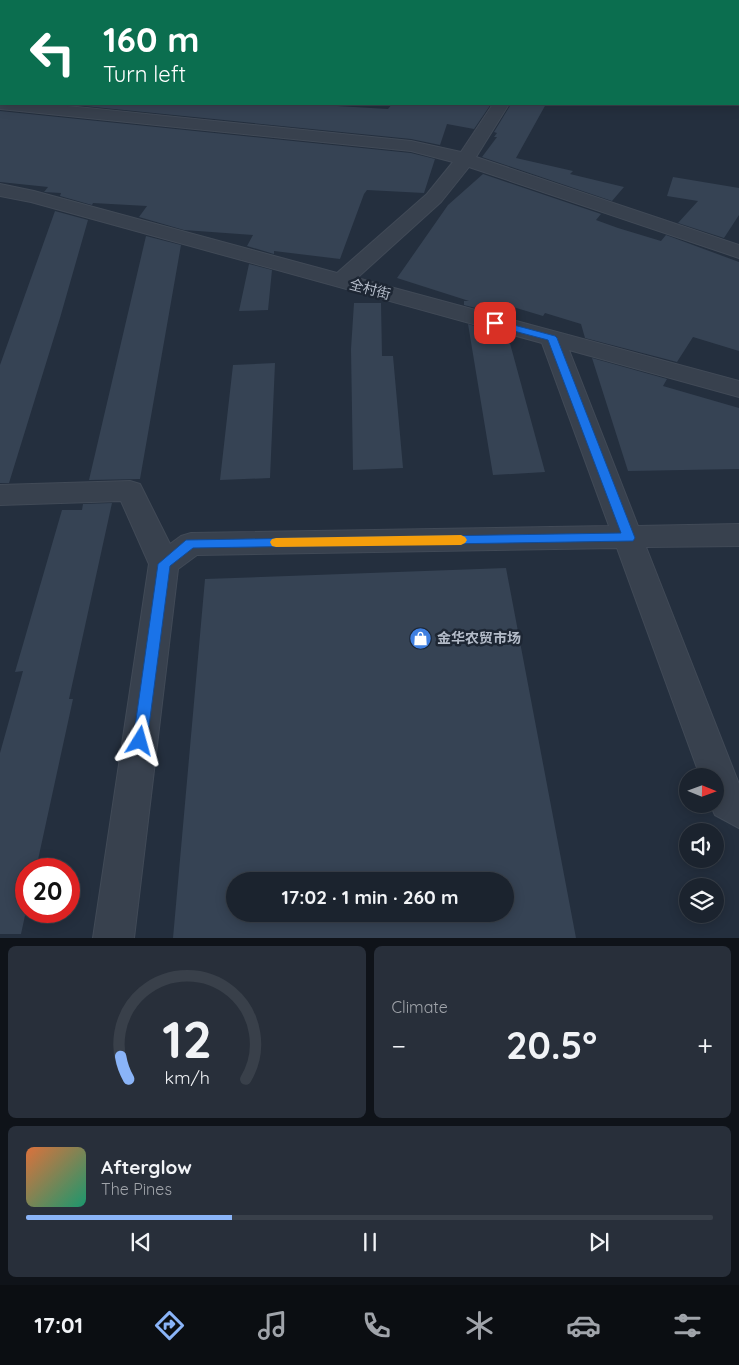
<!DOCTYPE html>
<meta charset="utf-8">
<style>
body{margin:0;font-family:Quicksand,"Noto Sans SC",sans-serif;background:#282f3a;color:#f1f3f6;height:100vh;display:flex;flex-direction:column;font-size:19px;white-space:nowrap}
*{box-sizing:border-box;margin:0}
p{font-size:16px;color:#a0a4aa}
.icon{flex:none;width:28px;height:28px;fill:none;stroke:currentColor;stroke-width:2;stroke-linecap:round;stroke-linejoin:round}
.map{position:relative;height:938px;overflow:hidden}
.sheet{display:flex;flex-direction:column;gap:8px;padding:8px;background:#0f1319;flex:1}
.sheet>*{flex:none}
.hud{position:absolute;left:0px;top:0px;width:740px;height:105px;box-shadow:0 2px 12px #0003,0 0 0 1px #39404a;background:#0b6e4f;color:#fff;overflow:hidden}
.needle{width:32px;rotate:91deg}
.fabs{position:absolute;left:679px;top:768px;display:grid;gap:10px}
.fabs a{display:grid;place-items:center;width:45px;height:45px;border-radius:50%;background:#1b232e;box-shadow:0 2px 12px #0003,0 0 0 1px #39404a;font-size:25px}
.speed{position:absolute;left:15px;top:858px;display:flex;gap:10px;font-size:25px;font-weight:700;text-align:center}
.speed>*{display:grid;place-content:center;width:65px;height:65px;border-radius:50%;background:#1b232e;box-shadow:0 2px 12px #0003,0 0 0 1px #39404a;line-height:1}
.speed .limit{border:8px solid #d22;background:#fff;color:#111}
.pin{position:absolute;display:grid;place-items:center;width:42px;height:42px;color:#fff;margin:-21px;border-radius:10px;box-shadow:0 2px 8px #0006}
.me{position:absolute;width:55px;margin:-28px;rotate:8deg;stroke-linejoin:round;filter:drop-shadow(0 0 4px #0008)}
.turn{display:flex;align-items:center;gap:18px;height:105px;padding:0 20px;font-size:22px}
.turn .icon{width:65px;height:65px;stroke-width:2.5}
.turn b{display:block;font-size:35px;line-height:42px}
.big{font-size:38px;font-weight:700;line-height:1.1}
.sheet .tile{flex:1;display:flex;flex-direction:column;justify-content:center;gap:8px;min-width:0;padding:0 18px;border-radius:8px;background:#282f3a}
.sheet .dial{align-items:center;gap:0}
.dial svg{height:130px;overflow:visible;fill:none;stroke:#39404a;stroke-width:7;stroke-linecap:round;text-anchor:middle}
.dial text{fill:#f1f3f6;stroke:none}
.song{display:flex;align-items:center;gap:15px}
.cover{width:60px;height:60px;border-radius:8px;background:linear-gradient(135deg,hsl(20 70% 55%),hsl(160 70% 35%))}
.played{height:5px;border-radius:2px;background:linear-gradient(90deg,#8ab4f8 30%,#39404a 30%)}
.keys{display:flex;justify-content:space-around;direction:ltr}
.heat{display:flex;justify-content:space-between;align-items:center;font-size:28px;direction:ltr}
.sheet .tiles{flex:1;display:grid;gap:8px;grid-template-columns:1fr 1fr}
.tile:last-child{grid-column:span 2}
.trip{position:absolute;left:226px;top:872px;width:288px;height:50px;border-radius:25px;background:#1b232e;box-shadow:0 2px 12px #0003,0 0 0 1px #39404a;font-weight:700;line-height:50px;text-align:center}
.dock{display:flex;height:80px;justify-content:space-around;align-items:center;background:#0b0e12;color:#a0a4aa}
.dock .icon{width:35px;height:35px}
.dock .on{color:#8ab4f8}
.dock b{font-size:22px;color:#f1f3f6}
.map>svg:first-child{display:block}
.green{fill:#263c3f}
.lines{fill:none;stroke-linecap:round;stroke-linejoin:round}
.stream{fill:#17263c;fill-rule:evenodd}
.building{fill:#364354;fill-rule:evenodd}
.minor-casing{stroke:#414a57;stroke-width:2}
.minor{fill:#38414e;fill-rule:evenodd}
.route{fill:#1a73e8;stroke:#114b97}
.slow{fill:#f59e0b}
.labels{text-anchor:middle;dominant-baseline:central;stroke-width:5;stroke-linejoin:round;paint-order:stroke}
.street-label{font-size:14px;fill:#b4bcc9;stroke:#1d2633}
.poi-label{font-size:14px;font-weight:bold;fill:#b4bcc9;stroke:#1d2633;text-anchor:start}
</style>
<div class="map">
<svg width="739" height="938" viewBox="0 0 739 938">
<rect width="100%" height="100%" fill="#242f3e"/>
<path class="green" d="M485,0h254v93v-92h-258z"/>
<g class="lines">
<path class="stream" d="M0,39h1v2h-1z"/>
</g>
<path class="building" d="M64,104h239l85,5 4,-5h99l-17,25 -27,-5 -7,21 -29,-6z
M511,104h35l-30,54 57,13 -3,3 54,13 -12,14 -130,-44 15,-20h-3l3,-4 -3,-1z
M0,111l411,42 24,6 -11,34 -57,-3 -3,4 -24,65 -66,-8v3l-27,-8 6,-11 -69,-5 -45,-13 8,-11 -54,-3 -1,2 -32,-9 1,-3 -17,-1 4,-5 -48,-5z
M483,174l118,40 -5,6 22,8 43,13 5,-6 73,27v89l-46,-14 -16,25 -92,-24 -4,-14 -36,-11 -2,3 -43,-13 3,12 -39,-10v-4h5l-72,-23 51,-73z
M673,177l66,11v27l-15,23 -46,-15 20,-22 -31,-5z
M55,211l33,9 -28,98 -51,165h-9v-118z
M146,236l35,9 -41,234 -51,1z
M249,264l23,6 -4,40 -29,1z
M354,303h27l1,53h11l10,112 -50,2 -2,-121z
M468,324l40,12 37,136 -52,3z
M592,358l75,21 -4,7 76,22v61l-111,2z
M275,363l-5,115 -50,2 13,-115z
M112,503l-43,196h4l-37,170h-10v42l-5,23h-21v-181l23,-82 -8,1 47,-162h20l1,-6z
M506,568l70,370h-403l32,-359zM235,881h270v33h-270z"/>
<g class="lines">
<defs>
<path id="minor" d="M0,7h1v8h-1z
M0,99l1,5h47l363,37 50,11 32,-48h16l-33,53 263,88v13l-270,-91 -28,35 -84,76 382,103v16l-170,-47 69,176 101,-2v22l-93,1 93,237v44l-24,-13 -5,-11h5v-28h-15l-83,-228 -420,7 -19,14 -44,369h-41l56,-374 -28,-63 -121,4v-20l130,-4 10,3 30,60 11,-8 10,-3 418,-7 -67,-183 -511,-141 -31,-6v-12l34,7 303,82 90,-79 26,-32 -42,-11 -411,-42z"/>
</defs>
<use href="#minor" class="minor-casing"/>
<use href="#minor" class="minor"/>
</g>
<path class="route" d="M495,320l60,16 2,2 78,200 -2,3 -440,7 -23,18 -23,175 -2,5 -5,2 -5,-2 -2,-5 25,-177 28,-24 435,-7 -73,-193 -57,-15 -1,-2z"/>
<path class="slow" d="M461,535l4,2 2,3 -2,3 -4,2 -185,2 -4,-1 -2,-4 2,-3 4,-1z"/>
<defs>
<symbol id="shop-disc" viewBox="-11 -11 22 22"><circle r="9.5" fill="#3f7fe0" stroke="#1d2633"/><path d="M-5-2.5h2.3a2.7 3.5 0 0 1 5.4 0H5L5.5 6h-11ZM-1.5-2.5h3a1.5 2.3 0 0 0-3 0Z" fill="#fff"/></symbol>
</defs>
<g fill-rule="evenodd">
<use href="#shop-disc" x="408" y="626" width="25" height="25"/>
</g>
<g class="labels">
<g class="street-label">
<text transform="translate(370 289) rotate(15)">全村街</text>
</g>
<g class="poi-label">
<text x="437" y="638">金华农贸市场</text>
</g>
</g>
</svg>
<div class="fabs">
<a><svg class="needle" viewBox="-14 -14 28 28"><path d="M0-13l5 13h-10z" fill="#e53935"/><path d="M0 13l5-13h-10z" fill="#a0a4aa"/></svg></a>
<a><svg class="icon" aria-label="sound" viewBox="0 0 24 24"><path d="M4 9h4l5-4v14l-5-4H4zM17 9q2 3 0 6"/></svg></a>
<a><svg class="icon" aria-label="layers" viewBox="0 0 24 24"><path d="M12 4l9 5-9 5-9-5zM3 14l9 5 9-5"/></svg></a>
</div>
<div class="speed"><div class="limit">20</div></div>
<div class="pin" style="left:495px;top:323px;background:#d93025"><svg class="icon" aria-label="arrive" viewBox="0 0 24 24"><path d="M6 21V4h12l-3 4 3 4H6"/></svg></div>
<svg class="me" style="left:140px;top:741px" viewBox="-20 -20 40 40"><path d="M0-17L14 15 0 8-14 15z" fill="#1a73e8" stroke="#fff" stroke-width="4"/></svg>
<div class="trip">17:02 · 1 min · 260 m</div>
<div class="hud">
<div class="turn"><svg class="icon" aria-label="left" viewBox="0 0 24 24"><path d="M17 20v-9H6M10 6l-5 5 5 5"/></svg><div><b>160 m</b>Turn left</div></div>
</div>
</div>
<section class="sheet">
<div class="tiles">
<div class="tile dial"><svg viewBox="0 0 100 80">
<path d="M14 69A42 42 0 1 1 86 69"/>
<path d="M14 69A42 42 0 0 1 9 55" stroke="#8ab4f8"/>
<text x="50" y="56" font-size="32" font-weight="700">12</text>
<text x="50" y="72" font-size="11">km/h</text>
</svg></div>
<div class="tile"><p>Climate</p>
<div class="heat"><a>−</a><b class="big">20.5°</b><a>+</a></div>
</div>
<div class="tile">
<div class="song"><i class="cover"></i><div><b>Afterglow</b><p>The Pines</p></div></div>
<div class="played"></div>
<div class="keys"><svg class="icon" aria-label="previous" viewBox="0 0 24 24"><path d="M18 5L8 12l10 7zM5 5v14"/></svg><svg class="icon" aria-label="pause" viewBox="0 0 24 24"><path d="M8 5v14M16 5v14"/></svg><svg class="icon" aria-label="next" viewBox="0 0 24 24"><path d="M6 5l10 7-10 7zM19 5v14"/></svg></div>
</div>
</div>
</section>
<nav class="dock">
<b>17:01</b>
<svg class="icon on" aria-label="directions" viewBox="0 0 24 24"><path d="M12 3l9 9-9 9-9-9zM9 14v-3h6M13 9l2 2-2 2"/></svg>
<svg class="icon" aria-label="music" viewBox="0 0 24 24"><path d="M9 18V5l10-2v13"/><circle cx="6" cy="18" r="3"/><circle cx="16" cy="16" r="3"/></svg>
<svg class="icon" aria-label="phone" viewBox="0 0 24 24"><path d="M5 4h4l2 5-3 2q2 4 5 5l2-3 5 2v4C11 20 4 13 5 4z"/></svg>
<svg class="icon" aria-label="climate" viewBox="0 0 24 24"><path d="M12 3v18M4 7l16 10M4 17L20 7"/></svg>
<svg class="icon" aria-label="car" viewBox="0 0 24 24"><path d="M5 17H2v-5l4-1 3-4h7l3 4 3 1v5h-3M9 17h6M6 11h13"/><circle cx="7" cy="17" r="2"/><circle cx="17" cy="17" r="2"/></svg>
<svg class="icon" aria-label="filters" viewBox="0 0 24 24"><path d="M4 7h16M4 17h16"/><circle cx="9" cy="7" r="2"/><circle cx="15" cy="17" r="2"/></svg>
</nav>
